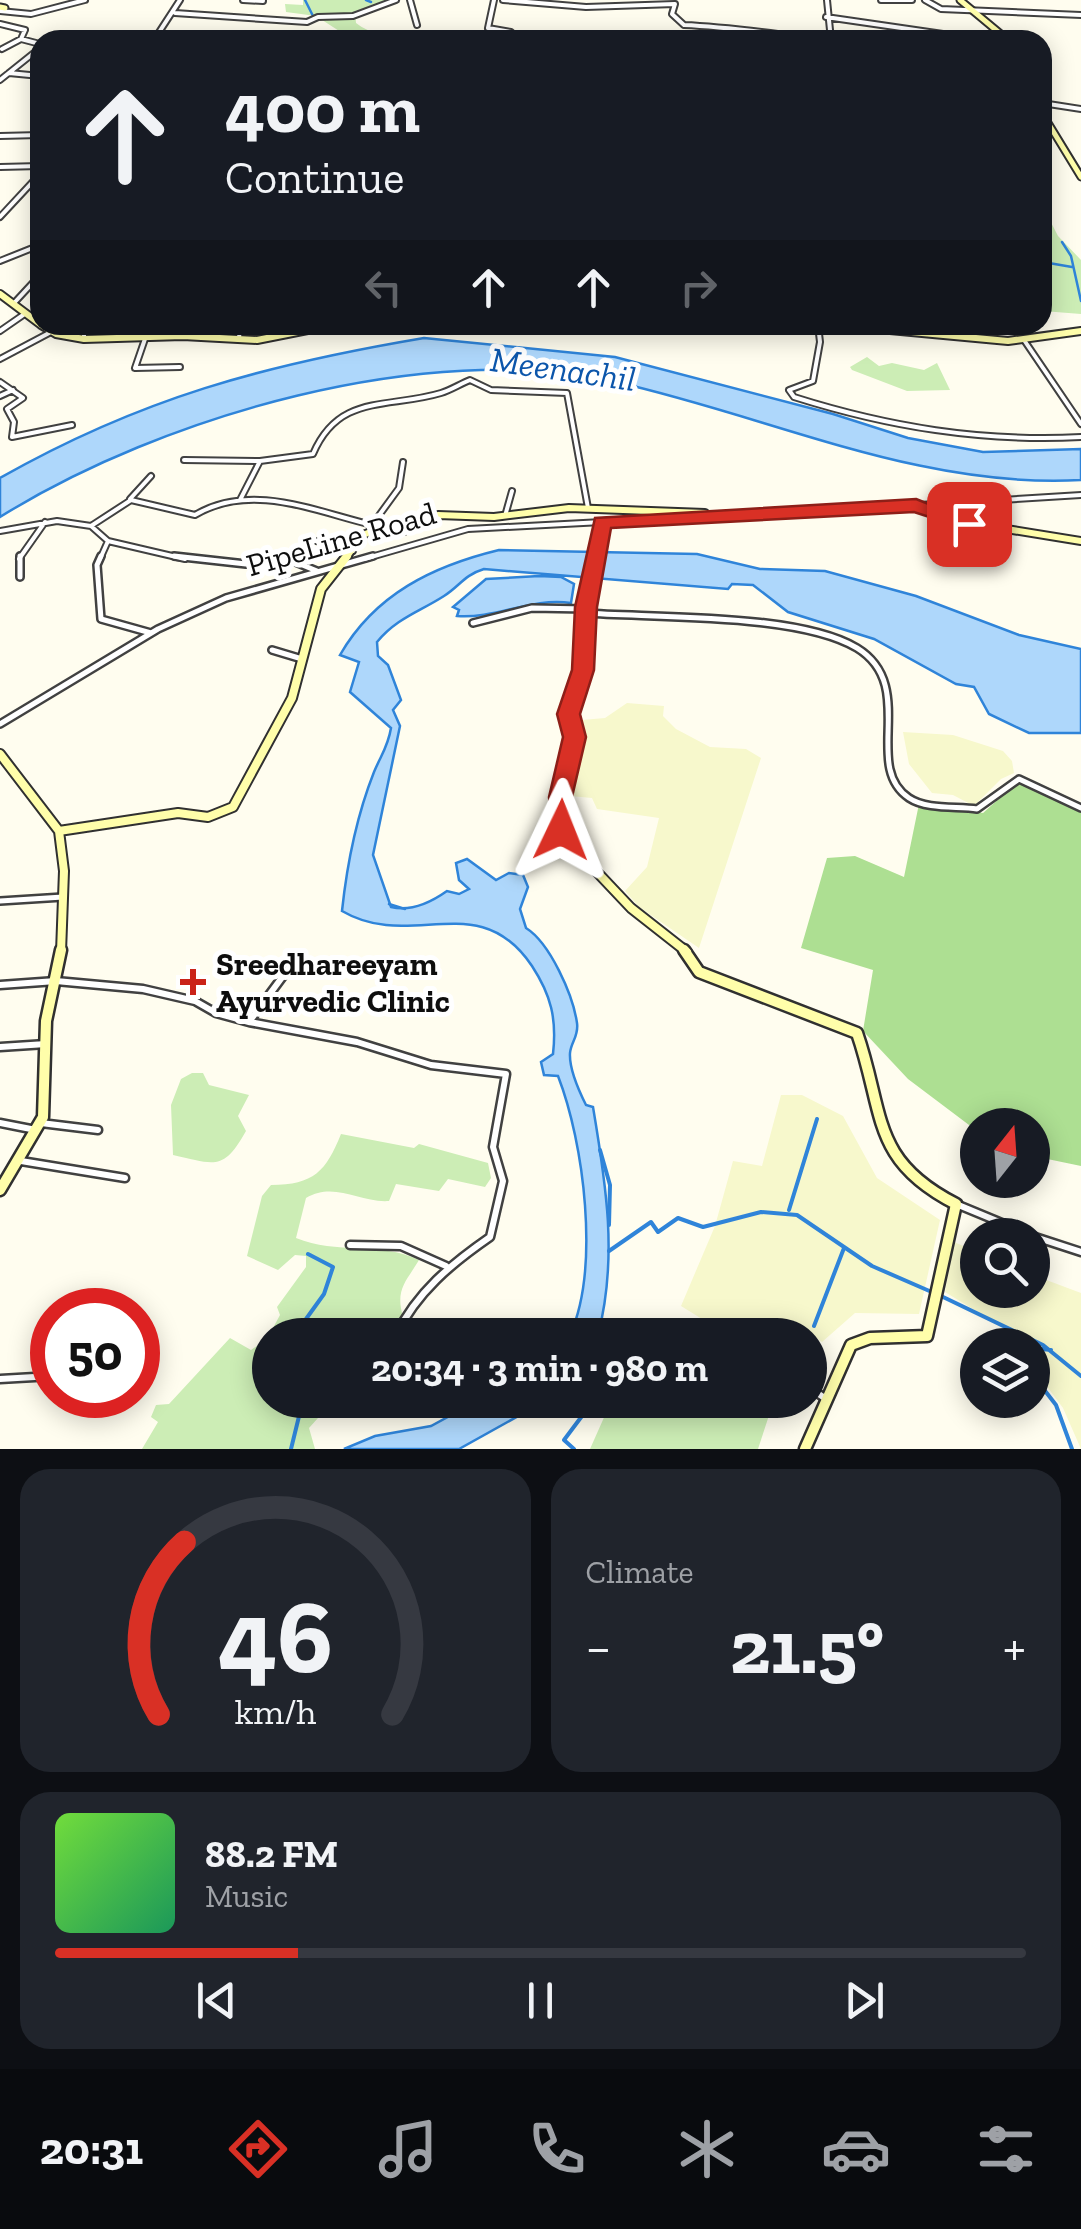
<!DOCTYPE html>
<meta charset="utf-8">
<style>
body{margin:0;font-family:"Zilla Slab",serif;background:#20242c;color:#f1f3f6;height:100vh;display:flex;flex-direction:column;font-size:38px;white-space:nowrap}
*{box-sizing:border-box;margin:0}
p{font-size:32px;color:#9ea1a6}
.icon{flex:none;width:55px;height:55px;fill:none;stroke:currentColor;stroke-width:2;stroke-linecap:round;stroke-linejoin:round}
.map{position:relative;height:1449px;overflow:hidden}
.drawer{display:flex;flex-direction:column;gap:20px;padding:20px;background:#0d0f14;flex:1}
.drawer>*{flex:none}
.guide{position:absolute;left:30px;top:30px;width:1022px;height:305px;border-radius:30px;box-shadow:0 5px 25px #0003;background:#171b24;color:#f1f3f6;overflow:hidden}
.needle{width:65px;rotate:17deg}
.fabs{position:absolute;left:960px;top:1108px;display:grid;gap:20px}
.fabs a{display:grid;place-items:center;width:90px;height:90px;border-radius:50%;background:#171b24;box-shadow:0 5px 25px #0003;font-size:50px}
.speed{position:absolute;left:30px;top:1288px;display:flex;gap:20px;font-size:50px;font-weight:700;text-align:center}
.speed>*{display:grid;place-content:center;width:130px;height:130px;border-radius:50%;background:#171b24;box-shadow:0 5px 25px #0003;line-height:1}
.speed .limit{border:15px solid #d22;background:#fff;color:#111}
.pin{position:absolute;display:grid;place-items:center;width:85px;height:85px;color:#fff;margin:-42px;border-radius:20px;box-shadow:0 5px 15px #0006}
.me{position:absolute;width:110px;margin:-55px;rotate:2deg;stroke-linejoin:round;filter:drop-shadow(0 0 8px #0008)}
.turn{display:flex;align-items:center;gap:35px;height:210px;padding:0 30px;font-size:45px}
.turn .icon{width:130px;height:130px;stroke-width:2.5}
.turn b{display:block;font-size:70px;line-height:85px}
.lanes{display:flex;align-items:center;height:95px;padding:0 30px;background:#0003;justify-content:center;gap:50px;direction:ltr}
.lanes .off{opacity:.35}
.big{font-size:75px;font-weight:700;line-height:1.1}
.drawer .card{flex:1;display:flex;flex-direction:column;justify-content:center;gap:15px;min-width:0;padding:0 35px;border-radius:30px;background:#20242c}
.drawer .dial{align-items:center;gap:0}
.dial svg{height:260px;overflow:visible;fill:none;stroke:#363941;stroke-width:7;stroke-linecap:round;text-anchor:middle}
.dial text{fill:#f1f3f6;stroke:none}
.song{display:flex;align-items:center;gap:30px}
.cover{width:120px;height:120px;border-radius:15px;background:linear-gradient(135deg,hsl(100 70% 55%),hsl(150 70% 35%))}
.played{height:10px;border-radius:5px;background:linear-gradient(90deg,#d93025 25%,#363941 25%)}
.keys{display:flex;justify-content:space-around;direction:ltr}
.heat{display:flex;justify-content:space-between;align-items:center;font-size:55px;direction:ltr}
.drawer .tiles{flex:1;display:grid;gap:20px;grid-template-columns:1fr 1fr}
.card:last-child{grid-column:span 2}
.trip{position:absolute;left:252px;top:1318px;width:575px;height:100px;border-radius:50px;background:#171b24;box-shadow:0 5px 25px #0003;font-weight:700;line-height:100px;text-align:center}
.menu{display:flex;height:160px;justify-content:space-around;align-items:center;background:#090b0e;color:#9ea1a6}
.menu .icon{width:70px;height:70px}
.menu .active{color:#d93025}
.menu b{font-size:45px;color:#f1f3f6}
.map>svg:first-child{display:block}
.farmland{fill:#f7f8cc}
.green{fill:#ccedb5}
.forest{fill:#addf92}
.water{fill:#aed7fb;stroke:#2f84d9;stroke-width:2.5}
.lines{fill:none;stroke-linecap:round;stroke-linejoin:round}
.stream-far1{stroke:#2f84d9;stroke-width:2.5}
.stream{stroke:#2f84d9;stroke-width:4}
.street-far2-casing{stroke:#414141;stroke-width:8}
.street-far1-casing{stroke:#414141;stroke-width:10}
.street-casing{stroke:#414141;stroke-width:11}
.secondary-far3-casing{stroke:#303030;stroke-width:9}
.secondary-far2-casing{stroke:#303030;stroke-width:10}
.secondary-far1-casing{stroke:#303030;stroke-width:12}
.secondary-casing{stroke:#303030;stroke-width:15}
.street-far2{stroke:#fff;stroke-width:4}
.street-far1{stroke:#fff;stroke-width:5}
.street{stroke:#fff;stroke-width:6}
.secondary-far3{stroke:#fffeaa;stroke-width:5}
.secondary-far2{stroke:#fffeaa;stroke-width:6}
.secondary-far1{stroke:#fffeaa;stroke-width:8}
.secondary{stroke:#fffeaa;stroke-width:10}
.route{fill:#d93025;stroke:#8d1f18;stroke-width:2.5}
.poi-dot{fill:#ca2319;stroke:#fff;stroke-width:4}
.labels{text-anchor:middle;dominant-baseline:central;stroke-width:10;stroke-linejoin:round;paint-order:stroke}
.street-label{font-size:32px;fill:#0e0e0e;stroke:#fff}
.poi-label{font-size:32px;font-weight:bold;fill:#0e0e0e;stroke:#fff;text-anchor:start}
.water-label{font-size:35px;font-style:italic;fill:#0c56ab;stroke:#fff}
</style>
<div class="map">
<svg width="1081" height="1449" viewBox="0 0 1081 1449">
<rect width="100%" height="100%" fill="#fffdef"/>
<path class="farmland" d="M627,703l37,3 -1,10 13,13 34,18 36,2 15,9 -62,190 -60,-41 -14,-16 22,-24 12,-49 -62,-9 -5,-11 -22,-2 12,-76 23,-2z
M903,732l50,3 50,16 9,10 2,12 -13,6 -27,27 -21,-11 -21,-2 -23,-29z
M781,1095h21l41,21 34,62 63,42 -21,94 -64,-1 -33,29 -24,-17 -25,-4 -7,14h-38l-47,-29 34,-80 18,-65 29,5z
M954,1242l23,10 1,38h54l1,-15 48,18v156l-18,-41 -29,-39 -2,-24 -87,-53z"/>
<path class="green" d="M303,0h88l-36,11 1,12c27,22 76,9 111,17h-114l-37,-24 -30,-4 -1,-8 18,1z
M1043,207l15,29 23,24v54l-38,-3z
M867,357l12,9 13,-3 32,7 13,-7 13,27 -43,1 -55,-21 -2,-3z
M192,1073h11l6,12 40,10 -11,21 8,15c-23,41 -31,33 -73,24l-2,-50 10,-26z
M341,1134l73,14 5,-4 69,19 3,15 -6,9 -37,-8 -9,12 -43,-7 -7,17c-30,2 -54,-20 -83,-3l-10,40c41,17 83,3 123,22 -13,22 -24,29 -16,57l-10,18h-123v65h69v13l-21,5 -9,10 6,21h-173l16,-27 -7,-5 5,-12 13,-1 61,-66 21,12 16,-11 13,-24 -3,-8 29,-40v-11l-11,-1 -17,15 -31,-14 15,-60 9,-11c43,0 55,-14 70,-51z
M633,1400h141l-16,49h-168l16,-36z"/>
<path class="forest" d="M1020,780l61,30v356l-48,-10 -1,-31h-54l-1,6 -69,-52 -45,-48 10,-61 -72,-22 26,-90 28,-2 49,21 16,-78 63,14z"/>
<path class="water" d="M424,338l191,19 218,57 75,24 75,14 98,-3v31c-162,9 -309,-63 -465,-98 -189,-43 -454,34 -616,135v-39c141,-80 264,-113 424,-140z
M499,550l198,4 63,15 65,2 91,25 103,39 62,14v84h-52l-40,-19 -15,-27 -18,-3 -82,-45 -86,-27 -35,-27 -21,-1 -4,5 -244,-20c-20,6 -24,17 -40,27 -25,16 -47,22 -67,46l1,14 10,9 13,35 -8,10 7,16 -27,129 18,52c20,5 39,-4 56,-16l12,3 10,-5 -10,-9 -3,-17 11,-4 29,21 13,-7 14,2 5,12 -8,22 6,19c24,15 47,67 51,95 2,13 -6,19 -7,30 -1,16 9,38 16,52l7,2c13,77 25,151 5,228h-28c30,-67 14,-192 -12,-259l-14,-1 -3,-13 12,-8c4,-35 -2,-59 -21,-88 -54,-80 -120,-14 -190,-55 5,-47 15,-96 32,-139 7,-17 14,-25 17,-44l-41,-36 9,-30 -19,-7c35,-61 93,-89 159,-105z
M539,576l22,1 13,7 -3,19c-40,-6 -75,16 -114,13l2,-6 -6,-3 33,-28z
M479,1400h68l-88,49h-115l31,-13 56,-10z"/>
<g class="lines">
<path class="stream-far1" d="M305,0l8,16
M366,0l5,2
M1062,242l9,14 10,45
M1043,262l29,5
M389,904l16,5"/>
<path class="stream" d="M600,1150l10,35 -1,40
M789,1210l28,-91
M609,1251l42,-29 7,10 20,-14 25,9 58,-15 36,3 75,51 62,27
M308,1254l25,13 -9,27 -18,25 2,16
M941,1296l102,49 38,31
M814,1326l30,-78
M1032,1348l19,2
M1032,1374l24,31 16,44
M570,1400l12,16 -18,24 10,9
M291,1449l12,-49"/>
<defs>
<path id="street-far2" d="M243,0l20,1
M410,0l7,25
M494,0l-6,28 23,4 8,8
M503,0l83,7 89,-3 -3,10 12,11c50,2 96,10 145,15
M827,0l4,40
M881,0h31
M925,0l16,9 140,6
M0,11l31,3 54,-14
M175,13l132,9 11,-5 35,-1 43,-16
M826,17l117,17
M0,24l25,6 -4,9 19,5
M154,40l26,-40
M2,49l19,-10
M9,73l31,3
M0,80l40,-32
M1042,103l39,6
M0,136l40,-1
M0,167l40,-1
M0,217l40,-43
M0,261l40,-16
M15,302l25,-27
M84,325v14
M818,325l2,17 -7,39 -24,9 5,7c95,30 187,45 287,40
M0,331l26,-18
M146,336l-11,32 45,-1
M239,337l2,-12
M1024,340l57,84
M0,359l51,-27
M0,382l23,16 -16,11 7,13 -2,15 60,-12
M0,396l13,-6
M184,460l76,1
M130,499l21,-23
M240,500l20,-39 53,-7c26,-61 75,-45 128,-61 10,-3 19,-9 29,-13l21,10 76,3 21,115
M919,505l162,-10
M505,516l7,-25
M372,525l27,-37 4,-26
M91,526l17,15 -8,18
M0,531l57,-10 34,5 40,-26 64,15c56,-33 119,-4 177,10
M312,540l41,11
M108,541l77,18
M19,559l26,-37
M275,559h12
M364,559l104,-30 134,-7"/>
<path id="street-far1" d="M101,556l-4,9 4,54 50,14
M174,556l72,8 37,-7 34,14
M20,577v-21
M585,613c70,5 214,0 272,35 62,38 4,118 52,150 18,12 48,8 68,11l42,-30 62,29
M473,623l59,-15 54,1
M272,650l30,9
M0,724l158,-95 68,-31 147,-42
M0,901l63,-4"/>
<path id="street" d="M0,985l56,-4 87,8 52,12 21,12 33,9 108,20 74,23 75,9 -13,73 10,34 -13,56c-39,27 -73,55 -94,98
M249,1022l40,-54
M0,1047l46,-3
M0,1123l36,7
M41,1123l57,7
M21,1161l104,17
M956,1204l75,31
M1032,1236l49,16
M350,1245l51,1 45,20
M0,1379l52,-3
M810,1388l16,11
M342,1409l1,-9"/>
<path id="secondary-far3" d="M960,0l48,40
M0,7l5,1
M1042,113l39,64"/>
<path id="secondary-far2" d="M0,294l40,30
M41,325l15,9 28,5 99,-3 74,4 76,-15
M768,325h38
M836,325l172,16 73,-10
M724,515l191,-9 54,17 112,18
M345,559l18,-24 12,-5 29,1 34,-16 56,2 75,-9 136,5
M595,559l7,-37 126,-7"/>
<path id="secondary-far1" d="M596,556l-10,51 -3,63 -14,44 6,23 -14,60 1,38 69,73 56,44
M0,754l59,77
M59,831l119,-18 30,4 25,-10 59,-109 29,-109 26,-33
M59,831l5,40 -3,81"/>
<path id="secondary" d="M684,950l15,22 158,61c28,81 13,127 99,171l-29,132 -57,2 -19,7 -46,104
M0,1190l43,-73 3,-96 15,-71"/>
</defs>
<use href="#street-far2" class="street-far2-casing"/>
<use href="#street-far1" class="street-far1-casing"/>
<use href="#street" class="street-casing"/>
<use href="#secondary-far3" class="secondary-far3-casing"/>
<use href="#secondary-far2" class="secondary-far2-casing"/>
<use href="#secondary-far1" class="secondary-far1-casing"/>
<use href="#secondary" class="secondary-casing"/>
<use href="#street-far2" class="street-far2"/>
<use href="#street-far1" class="street-far1"/>
<use href="#street" class="street"/>
<use href="#secondary-far3" class="secondary-far3"/>
<use href="#secondary-far2" class="secondary-far2"/>
<use href="#secondary-far1" class="secondary-far1"/>
<use href="#secondary" class="secondary"/>
</g>
<path class="route" d="M916,499l63,25 -10,6 -55,-18 -303,16 -14,79 -3,63 -14,44 6,23 -14,60 1,33 -12,9 -8,-3 -4,-39 14,-60 -6,-23 15,-44 3,-63 20,-89z"/>
<path class="poi-dot" d="M188 967h10v10h10v10h-10v10h-10v-10h-10v-10h10z"/>
<g class="labels">
<g class="street-label">
<text transform="translate(341 539) rotate(-16)">PipeLine Road</text>
</g>
<g class="poi-label">
<text x="216" y="964">Sreedhareeyam<tspan x="216" dy="37">Ayurvedic Clinic</tspan></text>
</g>
<g class="water-label">
<text transform="translate(563 369) rotate(8)">Meenachil</text>
</g>
</g>
</svg>
<div class="fabs">
<a><svg class="needle" viewBox="-14 -14 28 28"><path d="M0-13l5 13h-10z" fill="#e53935"/><path d="M0 13l5-13h-10z" fill="#9ea1a6"/></svg></a>
<a><svg class="icon" aria-label="search" viewBox="0 0 24 24"><circle cx="10" cy="10" r="6"/><path d="M15 15l6 6"/></svg></a>
<a><svg class="icon" aria-label="layers" viewBox="0 0 24 24"><path d="M12 4l9 5-9 5-9-5zM3 14l9 5 9-5"/></svg></a>
</div>
<div class="speed"><div class="limit">50</div></div>
<div class="pin" style="left:969px;top:524px;background:#d93025"><svg class="icon" aria-label="arrive" viewBox="0 0 24 24"><path d="M6 21V4h12l-3 4 3 4H6"/></svg></div>
<svg class="me" style="left:561px;top:830px" viewBox="-20 -20 40 40"><path d="M0-17L14 15 0 8-14 15z" fill="#d93025" stroke="#fff" stroke-width="4"/></svg>
<div class="trip">20:34 · 3 min · 980 m</div>
<div class="guide">
<div class="turn"><svg class="icon" aria-label="ahead" viewBox="0 0 24 24"><path d="M12 20V5M6 11l6-6 6 6"/></svg><div><b>400 m</b>Continue</div></div>
<div class="lanes"><svg class="icon off" aria-label="left" viewBox="0 0 24 24"><path d="M17 20v-9H6M10 6l-5 5 5 5"/></svg><svg class="icon" aria-label="ahead" viewBox="0 0 24 24"><path d="M12 20V5M6 11l6-6 6 6"/></svg><svg class="icon" aria-label="ahead" viewBox="0 0 24 24"><path d="M12 20V5M6 11l6-6 6 6"/></svg><svg class="icon off" aria-label="right" viewBox="0 0 24 24"><path d="M7 20v-9h11M14 6l5 5-5 5"/></svg></div>
</div>
</div>
<section class="drawer">
<div class="tiles">
<div class="card dial"><svg viewBox="0 0 100 80">
<path d="M14 69A42 42 0 1 1 86 69"/>
<path d="M14 69A42 42 0 0 1 22 16" stroke="#d93025"/>
<text x="50" y="56" font-size="32" font-weight="700">46</text>
<text x="50" y="72" font-size="11">km/h</text>
</svg></div>
<div class="card"><p>Climate</p>
<div class="heat"><a>−</a><b class="big">21.5°</b><a>+</a></div>
</div>
<div class="card">
<div class="song"><i class="cover"></i><div><b>88.2 FM</b><p>Music</p></div></div>
<div class="played"></div>
<div class="keys"><svg class="icon" aria-label="previous" viewBox="0 0 24 24"><path d="M18 5L8 12l10 7zM5 5v14"/></svg><svg class="icon" aria-label="pause" viewBox="0 0 24 24"><path d="M8 5v14M16 5v14"/></svg><svg class="icon" aria-label="next" viewBox="0 0 24 24"><path d="M6 5l10 7-10 7zM19 5v14"/></svg></div>
</div>
</div>
</section>
<nav class="menu">
<b>20:31</b>
<svg class="icon active" aria-label="directions" viewBox="0 0 24 24"><path d="M12 3l9 9-9 9-9-9zM9 14v-3h6M13 9l2 2-2 2"/></svg>
<svg class="icon" aria-label="music" viewBox="0 0 24 24"><path d="M9 18V5l10-2v13"/><circle cx="6" cy="18" r="3"/><circle cx="16" cy="16" r="3"/></svg>
<svg class="icon" aria-label="phone" viewBox="0 0 24 24"><path d="M5 4h4l2 5-3 2q2 4 5 5l2-3 5 2v4C11 20 4 13 5 4z"/></svg>
<svg class="icon" aria-label="climate" viewBox="0 0 24 24"><path d="M12 3v18M4 7l16 10M4 17L20 7"/></svg>
<svg class="icon" aria-label="car" viewBox="0 0 24 24"><path d="M5 17H2v-5l4-1 3-4h7l3 4 3 1v5h-3M9 17h6M6 11h13"/><circle cx="7" cy="17" r="2"/><circle cx="17" cy="17" r="2"/></svg>
<svg class="icon" aria-label="filters" viewBox="0 0 24 24"><path d="M4 7h16M4 17h16"/><circle cx="9" cy="7" r="2"/><circle cx="15" cy="17" r="2"/></svg>
</nav>
